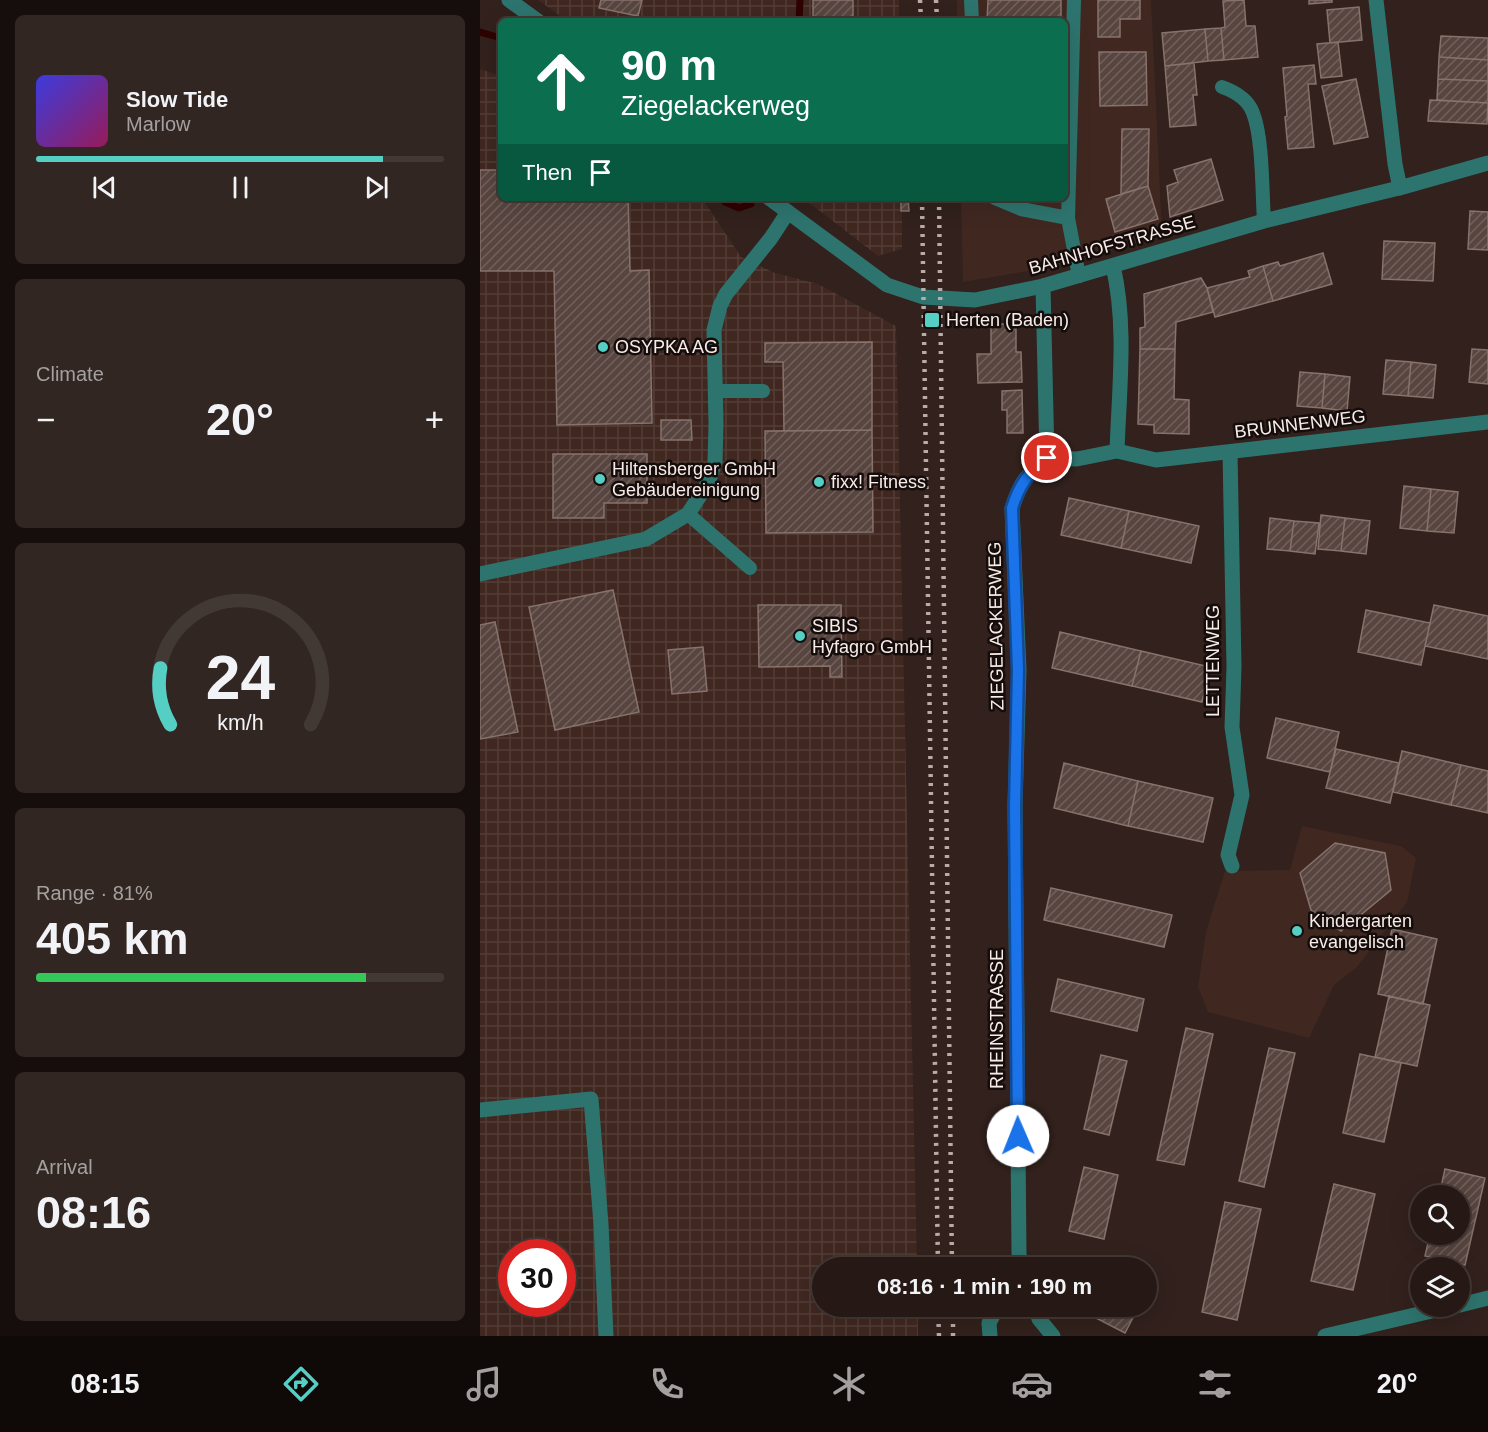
<!DOCTYPE html>
<meta charset="utf-8">
<style>
body{margin:0;font-family:Helvetica,sans-serif;background:#322622;color:#f1f3f6;height:100vh;display:flex;flex-direction:column;font-size:22px;white-space:nowrap}
*{box-sizing:border-box;margin:0}
p{font-size:20px;color:#a4a0a0}
.icon{flex:none;width:33px;height:33px;fill:none;stroke:currentColor;stroke-width:2;stroke-linecap:round;stroke-linejoin:round}
.map{position:relative;flex:1;overflow:hidden}
.drawer{display:flex;flex-direction:column;gap:15px;padding:15px;background:#150e0c;width:480px}
.drawer>*{flex:none}
.hud{position:absolute;left:18px;top:18px;width:570px;height:183px;border-radius:9px;box-shadow:0 6px 24px #0002,0 0 0 2px #423834;background:#0b6e4f;color:#fff;overflow:hidden}
.controls{position:absolute;left:930px;top:1185px;display:grid;gap:12px}
.controls a{display:grid;place-items:center;width:60px;height:60px;border-radius:50%;background:#261915;box-shadow:0 6px 24px #0002,0 0 0 2px #423834;font-size:30px}
.speed{position:absolute;left:18px;top:1239px;display:flex;gap:12px;font-size:30px;font-weight:700;text-align:center}
.speed>*{display:grid;place-content:center;width:78px;height:78px;border-radius:50%;background:#261915;box-shadow:0 6px 24px #0002,0 0 0 2px #423834;line-height:1}
.speed .limit{border:9px solid #d22;background:#fff;color:#111}
.pin{position:absolute;display:grid;place-items:center;width:51px;height:51px;color:#fff;margin:-26px;border:3px solid #fff;border-radius:50%;box-shadow:0 2px 6px #0007}
.me{position:absolute;width:66px;margin:-33px;rotate:359deg;stroke-linejoin:round;filter:drop-shadow(0 0 4px #0008)}
.turn{display:flex;align-items:center;gap:21px;height:126px;padding:0 24px;font-size:27px}
.turn .icon{width:78px;height:78px;stroke-width:2.5}
.turn b{display:block;font-size:42px;line-height:51px}
.then{display:flex;align-items:center;height:57px;padding:0 24px;background:#0003;gap:12px;font-size:22px}
.big{font-size:45px;font-weight:700;line-height:1.1}
.drawer .widget{flex:1;display:flex;flex-direction:column;justify-content:center;gap:9px;min-width:0;padding:0 21px;border-radius:9px;background:#322622}
.drawer .dial{align-items:center;gap:0}
.dial svg{height:156px;overflow:visible;fill:none;stroke:#423834;stroke-width:7;stroke-linecap:round;text-anchor:middle}
.dial text{fill:#f1f3f6;stroke:none}
.song{display:flex;align-items:center;gap:18px}
.cover{width:72px;height:72px;border-radius:9px;background:linear-gradient(135deg,hsl(240 70% 55%),hsl(330 70% 35%))}
.played{height:6px;border-radius:3px;background:linear-gradient(90deg,#55cec4 85%,#423834 85%)}
.keys{display:flex;justify-content:space-around;direction:ltr}
.heat{display:flex;justify-content:space-between;align-items:center;font-size:33px;direction:ltr}
.charge{height:9px;border-radius:4px;background:linear-gradient(90deg,#34c759 81%,#423834 0)}
.trip{position:absolute;left:332px;top:1257px;width:345px;height:60px;border-radius:30px;background:#261915;box-shadow:0 6px 24px #0002,0 0 0 2px #423834;font-weight:700;line-height:60px;text-align:center}
.dock{display:flex;height:96px;justify-content:space-around;align-items:center;background:#0f0a08;color:#a4a0a0}
.dock .icon{width:42px;height:42px}
.dock .on{color:#55cec4}
.dock b{font-size:27px;color:#f1f3f6}
main{display:flex;flex:1;min-height:0}
.map>svg:first-child{display:block}
.built{fill:#402821}
.industrial{fill:url(#industrial-grid);fill-rule:evenodd}
.lines{fill:none;stroke-linecap:round;stroke-linejoin:round}
.stream{stroke:#2e0200;stroke-width:7}
.building{fill:url(#building-hatch);stroke:#87726c;stroke-width:1.5}
.service{stroke:#2e746e;stroke-width:14}
.minor{stroke:#2e746e;stroke-width:15}
.tertiary{stroke:#2e746e;stroke-width:15}
.rail{stroke:#b9aba7;stroke-width:4.5;stroke-dasharray:3 6;stroke-linecap:butt}
.route-casing{stroke:#114b97;stroke-width:15}
.route{stroke:#1a73e8;stroke-width:10}
.poi-dot{fill:#55cec4;stroke:#150d0b;stroke-width:2}
.labels{text-anchor:middle;dominant-baseline:central;stroke-width:5;stroke-linejoin:round;paint-order:stroke}
.street-label{font-size:18px;fill:#f8ece8;stroke:#150d0b}
.poi-label{font-size:18px;fill:#f8ece8;stroke:#150d0b;text-anchor:start}
</style>
<main>
<section class="drawer">
<div class="widget">
<div class="song"><i class="cover"></i><div><b>Slow Tide</b><p>Marlow</p></div></div>
<div class="played"></div>
<div class="keys"><svg class="icon" aria-label="previous" viewBox="0 0 24 24"><path d="M18 5L8 12l10 7zM5 5v14"/></svg><svg class="icon" aria-label="pause" viewBox="0 0 24 24"><path d="M8 5v14M16 5v14"/></svg><svg class="icon" aria-label="next" viewBox="0 0 24 24"><path d="M6 5l10 7-10 7zM19 5v14"/></svg></div>
</div>
<div class="widget"><p>Climate</p>
<div class="heat"><a>−</a><b class="big">20°</b><a>+</a></div>
</div>
<div class="widget dial"><svg viewBox="0 0 100 80">
<path d="M14 69A42 42 0 1 1 86 69"/>
<path d="M14 69A42 42 0 0 1 9 40" stroke="#55cec4"/>
<text x="50" y="56" font-size="32" font-weight="700">24</text>
<text x="50" y="72" font-size="11">km/h</text>
</svg></div>
<div class="widget"><p>Range · 81%</p><b class="big">405 km</b><div class="charge"></div></div>
<div class="widget"><p>Arrival</p><b class="big">08:16</b></div>
</section>
<div class="map">
<svg width="1008" height="1336" viewBox="0 0 1008 1336">
<defs>
<pattern id="industrial-grid" width="8" height="8" patternUnits="userSpaceOnUse" patternTransform="scale(1.5)"><rect width="8" height="8" fill="#402821"/><path d="M0 4h8M4 0v8" fill="none" stroke="#533d36"/></pattern>
<pattern id="building-hatch" width="6" height="6" patternUnits="userSpaceOnUse" patternTransform="scale(1.5)"><rect width="6" height="6" fill="#584540"/><path d="M-1 1l2-2M0 6l6-6M5 7l2-2" fill="none" stroke="#71605c"/></pattern>
</defs>
<rect width="100%" height="100%" fill="#32211c"/>
<path class="built" d="M477,0h194l11,235 -111,32 -88,15 -2,-84h104v-177h-108z
M822,826l99,20 15,12 -9,44 -50,65 -23,18 -25,53 -101,-26 -10,-25 8,-55 19,-61 65,-1z"/>
<path class="industrial" d="M58,0h361v21h-332z
M0,69l21,7v122h201l39,59 34,16 43,11 78,42 21,941 -95,1v38l96,1v29h-438zM32,1252h50v52h-50z
M323,198h99v51l-24,7z"/>
<g class="lines">
<path class="stream" d="M319,21l1,-21
M0,32l21,6
M243,198l2,4 14,6 12,-4"/>
</g>
<path class="building" d="M121,0h41l-4,16 -39,-8z
M333,0h40v21h-40z
M508,0h73v21h-74z
M618,0h42v19h-20v18h-22z
M764,0l2,26h9l3,31 -34,3 -3,-32 4,-1 -2,-26z
M829,0h23v2l-23,2z
M879,7l3,33 -32,3 -3,-33z
M741,28l3,32 -16,1 -3,-32z
M725,29l3,32 -43,5 -3,-33z
M961,36l47,2v22l-49,-3z
M858,42l4,34 -21,2 -4,-34z
M619,52h47l1,53 -47,1z
M959,57l49,3v21l-50,-2z
M714,63l3,32h-4l3,30 -26,2 -5,-61z
M834,65l2,19h-8l6,63 -26,2 -3,-32 2,-1 -4,-48z
M876,79l12,58 -34,7 -12,-58z
M958,79l50,2v22l-51,-3z
M950,100l58,3 -1,21 -59,-3z
M642,129h27l-1,57 -27,8z
M731,159l12,41 -53,17 -3,-31 11,-4 -4,-12z
M0,170h21v28h127l2,73 19,-1 3,153 -95,2 -3,-154h-74z
M668,186l10,33 -43,13 -9,-33z
M421,198h7l1,13h-8z
M990,211l18,1v38l-20,-1z
M904,241l51,2 -2,38 -51,-2z
M843,253l9,31 -59,17 -10,-35 15,-4 2,4z
M783,266l10,35 -58,16 -8,-29 43,-11 -2,-6z
M721,278l6,10 6,24 -37,10 -1,27h-35v-21l5,-1 -1,-33z
M511,324h25v28h5l1,30 -44,1 -1,-29h14z
M392,342v88l-88,1 -1,-69h-18v-19z
M660,349h35l-1,50 15,1v34l-35,-1v-8l-16,-1z
M992,349l16,1v34l-19,-2z
M906,360l25,2 -3,34 -25,-2z
M931,362l25,3 -3,33 -25,-2z
M820,372l25,2 -3,34 -25,-2z
M845,374l25,3 -3,34 -25,-3z
M542,390l1,43h-16v-23h-5v-19z
M181,420h30l1,20h-31z
M392,430l1,102 -107,1 -1,-102z
M73,454h94v49h-43v15h-51z
M924,486l27,3 -4,42 -27,-3z
M951,489l27,3 -4,41 -27,-2z
M589,498l60,13 -8,37 -60,-13z
M649,511l70,15 -8,37 -70,-15z
M841,515l24,3 -4,33 -23,-2z
M790,518l24,3 -4,30 -23,-2z
M865,518l25,3 -4,33 -25,-3z
M814,521l25,2 -4,31 -25,-3z
M133,590l26,122 -84,18 -26,-123z
M278,605h83l1,72h-12v-11l-71,1z
M954,605l54,11v43l-63,-13z
M886,610l64,13 -9,42 -63,-13z
M15,622l23,110 -38,7v-114z
M580,632l81,19 -9,35 -80,-18z
M223,647l4,44 -35,3 -4,-44z
M661,651l69,16 -8,35 -70,-16z
M796,718l63,14 -9,40 -63,-14z
M856,749l63,14 -9,40 -64,-15z
M922,751l59,14 -10,40 -58,-13z
M584,763l74,18 -10,45 -74,-18z
M981,765l27,6v42l-37,-8z
M658,781l75,17 -10,44 -75,-16z
M855,843l50,10 6,37 -50,41 -30,-21 -11,-37z
M571,888l121,27 -8,32 -120,-27z
M912,929l45,10 -14,65 -45,-10z
M578,979l86,20 -7,32 -86,-20z
M909,996l41,9 -13,61 -42,-9z
M706,1028l27,6 -29,131 -27,-5z
M789,1048l26,5 -31,134 -25,-6z
M880,1054l41,9 -17,79 -41,-9z
M621,1055l26,6 -18,74 -25,-6z
M604,1167l34,8 -14,64 -35,-8z
M965,1169l40,9 -20,87 -40,-9 5,-22h30v-38h-21z
M854,1184l41,10 -22,96 -42,-9z
M745,1202l36,7 -24,111 -35,-8z
M593,1306h66l-14,27z"/>
<g class="lines">
<path class="service" d="M491,0l1,21
M594,0l-6,218 11,58
M742,87c14,5 26,12 31,26 10,25 9,80 11,108
M515,198l26,11 47,9
M236,391h47
M208,514l62,54"/>
<path class="minor" d="M896,0l19,164 5,24
M563,286l4,172 30,1 40,-8c2,-61 10,-126 -4,-185
M637,451l39,9 332,-38
M750,452l4,215 -2,60 10,68 -14,60 4,11
M0,574l166,-35 42,-25 20,-31 7,-21 1,-38 -2,-94 6,-24 6,-12 45,-56 17,-26
M0,1110l111,-11 10,125 5,112
M542,1268l-3,-14 -4,-448 4,-136 -7,-162c8,-25 15,-34 35,-50
M980,1305l28,-7
M555,1306l4,13 14,17
M510,1336l-1,-13 9,-17
M845,1336l128,-30"/>
<path class="tertiary" d="M29,0l29,21
M289,198l118,87 36,12 52,3 68,-14 221,-65 139,-34 85,-24"/>
<path class="rail" d="M440,0l1,21
M456,0l1,21
M442,198l16,1070
M459,198l13,1070
M458,1306l1,30
M473,1306v30"/>
</g>
<g class="lines">
<defs>
<path id="route" d="M538,1136l-3,-330 3,-136 -6,-162c8,-25 16,-34 35,-50"/>
</defs>
<use href="#route" class="route-casing"/>
<use href="#route" class="route"/>
</g>
<g class="poi-dot">
<rect x="444" y="312" width="16" height="16" rx="3"/>
<circle cx="123" cy="347" r="6"/>
<circle cx="120" cy="479" r="6"/>
<circle cx="339" cy="482" r="6"/>
<circle cx="320" cy="636" r="6"/>
<circle cx="817" cy="931" r="6"/>
</g>
<g class="labels">
<g class="street-label">
<text transform="translate(632 245) rotate(-16)">BAHNHOFSTRASSE</text>
<text transform="translate(820 424) rotate(-7)">BRUNNENWEG</text>
<text transform="translate(516 626) rotate(-91)">ZIEGELACKERWEG</text>
<text transform="translate(733 661) rotate(-90)">LETTENWEG</text>
<text transform="translate(517 1019) rotate(-90)">RHEINSTRASSE</text>
</g>
<g class="poi-label">
<text x="466" y="320">Herten (Baden)</text>
<text x="135" y="347">OSYPKA AG</text>
<text x="132" y="469">Hiltensberger GmbH<tspan x="132" dy="21">Gebäudereinigung</tspan></text>
<text x="351" y="482">fixx! Fitness</text>
<text x="332" y="626">SIBIS<tspan x="332" dy="21">Hyfagro GmbH</tspan></text>
<text x="829" y="921">Kindergarten<tspan x="829" dy="21">evangelisch</tspan></text>
</g>
</g>
</svg>
<div class="controls">
<a><svg class="icon" aria-label="search" viewBox="0 0 24 24"><circle cx="10" cy="10" r="6"/><path d="M15 15l6 6"/></svg></a>
<a><svg class="icon" aria-label="layers" viewBox="0 0 24 24"><path d="M12 4l9 5-9 5-9-5zM3 14l9 5 9-5"/></svg></a>
</div>
<div class="speed"><div class="limit">30</div></div>
<div class="pin" style="left:567px;top:458px;background:#d93025"><svg class="icon" aria-label="arrive" viewBox="0 0 24 24"><path d="M6 21V4h12l-3 4 3 4H6"/></svg></div>
<svg class="me" style="left:538px;top:1136px" viewBox="-20 -20 40 40"><circle r="19" fill="#fff"/><path d="M0-13L10 11 0 6-10 11z" fill="#1a73e8"/></svg>
<div class="trip">08:16 · 1 min · 190 m</div>
<div class="hud">
<div class="turn"><svg class="icon" aria-label="ahead" viewBox="0 0 24 24"><path d="M12 20V5M6 11l6-6 6 6"/></svg><div><b>90 m</b>Ziegelackerweg</div></div>
<div class="then">Then<svg class="icon" aria-label="arrive" viewBox="0 0 24 24"><path d="M6 21V4h12l-3 4 3 4H6"/></svg></div>
</div>
</div>
</main>
<nav class="dock">
<b>08:15</b>
<svg class="icon on" aria-label="directions" viewBox="0 0 24 24"><path d="M12 3l9 9-9 9-9-9zM9 14v-3h6M13 9l2 2-2 2"/></svg>
<svg class="icon" aria-label="music" viewBox="0 0 24 24"><path d="M9 18V5l10-2v13"/><circle cx="6" cy="18" r="3"/><circle cx="16" cy="16" r="3"/></svg>
<svg class="icon" aria-label="phone" viewBox="0 0 24 24"><path d="M5 4h4l2 5-3 2q2 4 5 5l2-3 5 2v4C11 20 4 13 5 4z"/></svg>
<svg class="icon" aria-label="climate" viewBox="0 0 24 24"><path d="M12 3v18M4 7l16 10M4 17L20 7"/></svg>
<svg class="icon" aria-label="car" viewBox="0 0 24 24"><path d="M5 17H2v-5l4-1 3-4h7l3 4 3 1v5h-3M9 17h6M6 11h13"/><circle cx="7" cy="17" r="2"/><circle cx="17" cy="17" r="2"/></svg>
<svg class="icon" aria-label="filters" viewBox="0 0 24 24"><path d="M4 7h16M4 17h16"/><circle cx="9" cy="7" r="2"/><circle cx="15" cy="17" r="2"/></svg>
<b>20°</b>
</nav>
